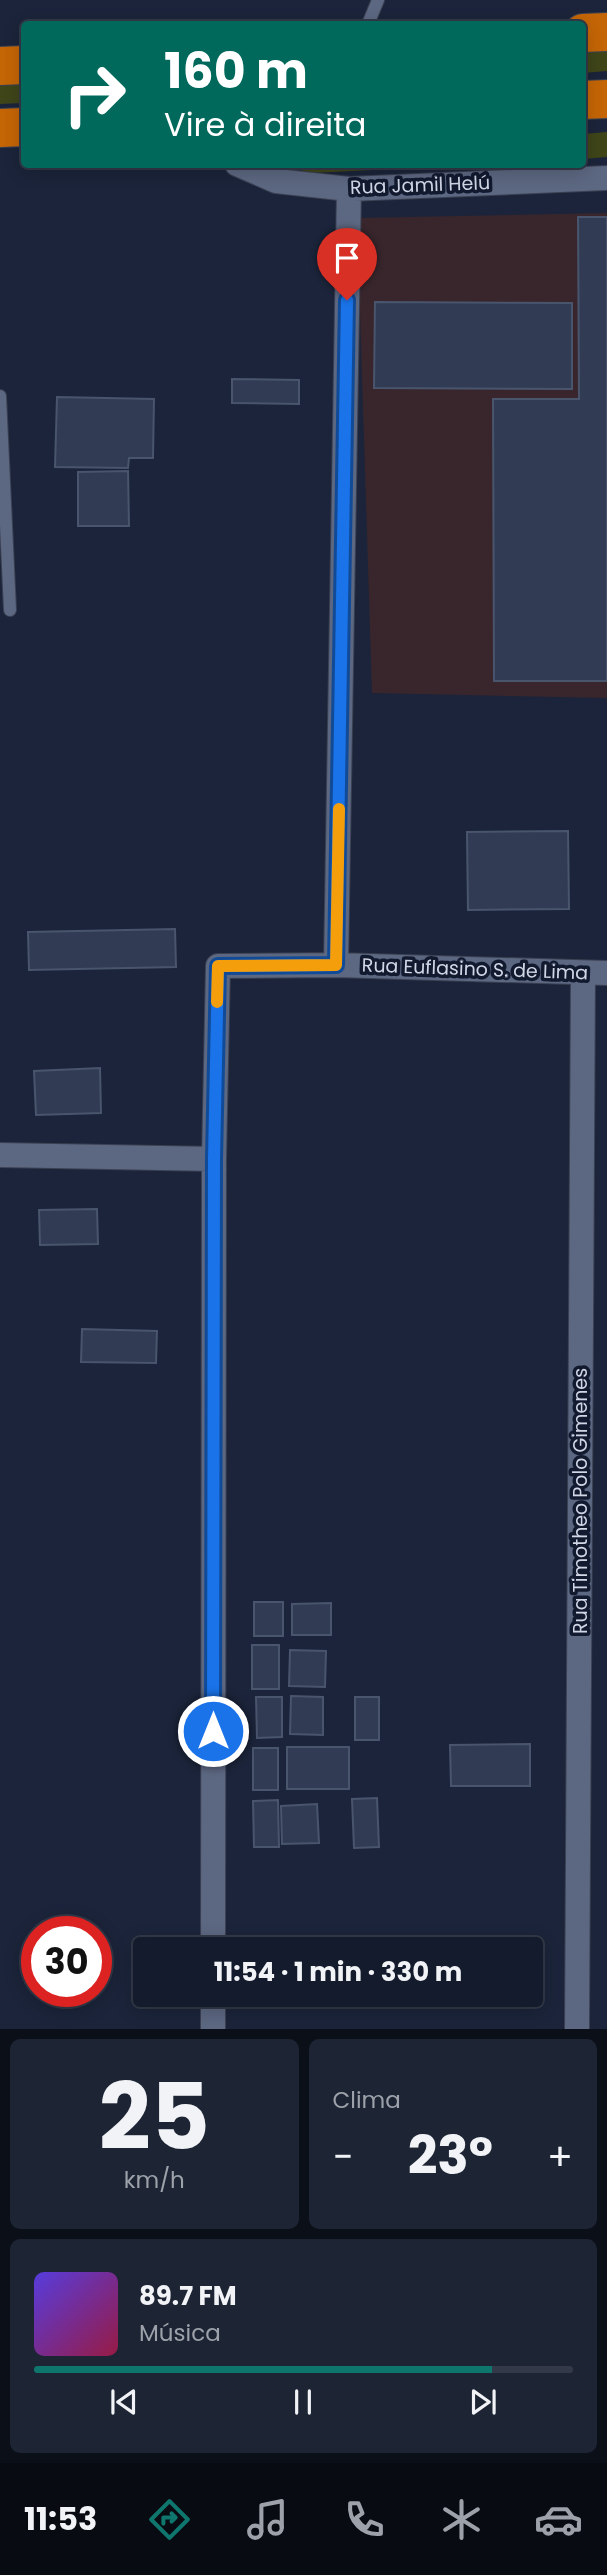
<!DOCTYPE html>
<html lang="pt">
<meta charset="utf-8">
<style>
body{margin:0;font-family:Poppins,sans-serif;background:#1d2434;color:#f1f3f6;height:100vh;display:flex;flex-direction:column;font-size:26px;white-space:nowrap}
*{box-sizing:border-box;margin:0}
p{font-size:23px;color:#9da1a9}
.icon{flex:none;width:38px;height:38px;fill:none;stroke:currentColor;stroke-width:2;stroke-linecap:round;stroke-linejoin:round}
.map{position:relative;height:2029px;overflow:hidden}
.details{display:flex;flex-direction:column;gap:10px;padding:10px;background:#0b0f18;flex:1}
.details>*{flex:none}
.guide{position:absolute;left:21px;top:21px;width:565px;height:147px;border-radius:7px;box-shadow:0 4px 18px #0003,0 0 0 2px #333948;background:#00695c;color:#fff;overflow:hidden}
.speed{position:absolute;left:21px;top:1916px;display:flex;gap:14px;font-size:35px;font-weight:700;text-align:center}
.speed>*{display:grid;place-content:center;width:91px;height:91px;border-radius:50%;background:#141b2c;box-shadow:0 4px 18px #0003,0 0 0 2px #333948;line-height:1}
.speed .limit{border:10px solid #d22;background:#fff;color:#111}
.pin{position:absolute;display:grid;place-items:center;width:60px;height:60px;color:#fff;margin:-72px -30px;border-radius:50% 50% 50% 0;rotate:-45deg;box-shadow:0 0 7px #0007}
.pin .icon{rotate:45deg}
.me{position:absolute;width:77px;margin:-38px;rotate:0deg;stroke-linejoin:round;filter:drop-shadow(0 0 5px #0008)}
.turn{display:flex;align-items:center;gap:24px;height:147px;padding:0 28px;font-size:32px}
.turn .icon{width:91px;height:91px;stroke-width:2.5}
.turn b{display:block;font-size:49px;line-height:60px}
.big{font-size:52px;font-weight:700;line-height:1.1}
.details .tile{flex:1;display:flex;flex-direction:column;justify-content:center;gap:10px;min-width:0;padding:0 24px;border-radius:10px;background:#1d2434}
.details .dial{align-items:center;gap:0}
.dial b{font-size:91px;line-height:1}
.song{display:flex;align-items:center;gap:21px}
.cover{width:84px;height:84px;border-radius:10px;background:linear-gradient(135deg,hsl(250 70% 55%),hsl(340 70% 35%))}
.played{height:7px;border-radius:4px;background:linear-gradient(90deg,#0f766e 85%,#333948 85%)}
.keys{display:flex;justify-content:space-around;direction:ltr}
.heat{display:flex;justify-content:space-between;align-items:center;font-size:38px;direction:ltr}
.details .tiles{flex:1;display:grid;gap:10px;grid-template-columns:1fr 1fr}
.tile:last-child{grid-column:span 2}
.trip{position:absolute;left:133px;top:1937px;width:410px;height:70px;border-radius:7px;background:#141b2c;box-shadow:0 4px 18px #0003,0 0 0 2px #333948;font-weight:700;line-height:70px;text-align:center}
.menu{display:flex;height:112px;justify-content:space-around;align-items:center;background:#080b12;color:#9da1a9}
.menu .icon{width:49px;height:49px}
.menu .on{color:#0f766e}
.menu b{font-size:32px;color:#f1f3f6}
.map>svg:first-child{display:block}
.commercial{fill:#38262c}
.green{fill:#3f4519}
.building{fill:#313c54;stroke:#49546d;stroke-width:2}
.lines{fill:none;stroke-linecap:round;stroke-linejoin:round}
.lane-casing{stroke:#3b4153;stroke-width:14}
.street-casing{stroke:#3b4153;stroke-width:26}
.highway-casing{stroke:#3b4153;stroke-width:40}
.lane{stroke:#5c6781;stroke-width:12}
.street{stroke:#5c6781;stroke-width:24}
.highway{stroke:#c46506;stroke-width:38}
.route-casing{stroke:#114b97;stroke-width:18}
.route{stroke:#1a73e8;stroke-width:12}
.slow{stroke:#f59e0b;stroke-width:12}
.labels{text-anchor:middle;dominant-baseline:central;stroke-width:7;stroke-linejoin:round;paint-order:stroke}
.street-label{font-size:19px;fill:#d0d6e5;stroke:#121a30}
</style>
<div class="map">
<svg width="607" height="2029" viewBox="0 0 607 2029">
<rect width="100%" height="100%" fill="#1b243a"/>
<path class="commercial" d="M607,213v485l-235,-5 -15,-475z"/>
<path class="green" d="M607,43v28l-24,2v-28z
M24,74v29l-24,1v-29z
M607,132v25l-24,2v-25z
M282,165h194l-165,8z"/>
<path class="building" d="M578,217h29v464h-113l-1,-282h86z
M375,302l197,1v86l-198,-1z
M232,379l67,1v24l-67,-1z
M57,397l97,2 -1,59h-24l-1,10 -73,-1z
M128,471l1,55h-51v-54z
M568,831l1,78 -101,1 -1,-78z
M175,929l1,38 -147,3 -1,-38z
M100,1068l1,45 -65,2 -2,-44z
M97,1209l1,35 -58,1 -1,-35z
M82,1329l75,2 -1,32 -75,-1z
M254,1602h29v34h-29z
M331,1603v32h-39v-31z
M252,1645h27v44h-27z
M290,1650l36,1 -1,36 -36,-1z
M291,1696l32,1v38l-33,-1z
M256,1697h26v40l-25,1z
M355,1697h24v43h-24z
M530,1744v42h-79l-1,-41z
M287,1747h62v42h-62z
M253,1748h25v42h-25z
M377,1798l2,49 -25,1 -2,-49z
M278,1800l1,47h-25l-1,-46z
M317,1804l2,39 -37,1 -1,-38z"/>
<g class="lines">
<defs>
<path id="lane" d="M368,24l10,-24
M0,396l10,214"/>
<path id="street" d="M237,164l39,17 73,8 258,-11
M336,965l13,-776
M0,1155l214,4
M213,1950l1,-791 4,-193 118,-1 271,8
M213,2029v-34
M577,2029l6,-1056"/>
<path id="highway" d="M583,33l24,-1
M0,66l24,-1
M583,100l24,-1
M0,128l24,-1"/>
</defs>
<use href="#lane" class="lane-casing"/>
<use href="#street" class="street-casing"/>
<use href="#highway" class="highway-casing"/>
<use href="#lane" class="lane"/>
<use href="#street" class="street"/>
<use href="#highway" class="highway"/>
</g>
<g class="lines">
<defs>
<path id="route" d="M213,1731l1,-572 4,-193 118,-1 11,-665"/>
</defs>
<use href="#route" class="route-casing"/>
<use href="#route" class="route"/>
<path class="slow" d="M217,1002l1,-36 118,-1 3,-156"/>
</g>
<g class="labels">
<g class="street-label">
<text transform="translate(420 185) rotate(-2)">Rua Jamil Helú</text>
<text transform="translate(475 969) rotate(2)">Rua Euflasino S. de Lima</text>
<text transform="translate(580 1501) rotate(-90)">Rua Timotheo Polo Gimenes</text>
</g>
</g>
</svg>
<div class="speed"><div class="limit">30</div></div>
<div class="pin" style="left:347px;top:300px;background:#d93025"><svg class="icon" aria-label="arrive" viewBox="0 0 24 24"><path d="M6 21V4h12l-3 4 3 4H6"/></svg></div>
<svg class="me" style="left:213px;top:1731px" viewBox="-20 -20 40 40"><circle r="17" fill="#1a73e8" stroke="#fff" stroke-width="3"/><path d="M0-11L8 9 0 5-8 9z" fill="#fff"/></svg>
<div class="trip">11:54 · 1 min · 330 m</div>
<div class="guide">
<div class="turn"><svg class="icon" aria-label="right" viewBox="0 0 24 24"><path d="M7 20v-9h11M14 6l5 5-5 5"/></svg><div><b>160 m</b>Vire à direita</div></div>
</div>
</div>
<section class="details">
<div class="tiles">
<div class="tile dial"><b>25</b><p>km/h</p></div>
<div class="tile"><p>Clima</p>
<div class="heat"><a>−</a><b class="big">23°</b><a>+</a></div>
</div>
<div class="tile">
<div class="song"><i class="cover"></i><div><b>89.7 FM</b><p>Música</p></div></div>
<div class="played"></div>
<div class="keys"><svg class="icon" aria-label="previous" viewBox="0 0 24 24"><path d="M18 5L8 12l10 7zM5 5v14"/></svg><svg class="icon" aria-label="pause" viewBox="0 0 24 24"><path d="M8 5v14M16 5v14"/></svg><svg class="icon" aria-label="next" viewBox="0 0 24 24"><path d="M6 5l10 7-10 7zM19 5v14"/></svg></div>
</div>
</div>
</section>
<nav class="menu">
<b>11:53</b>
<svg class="icon on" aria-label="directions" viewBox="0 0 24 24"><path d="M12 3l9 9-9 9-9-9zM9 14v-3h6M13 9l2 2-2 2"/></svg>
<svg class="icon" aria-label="music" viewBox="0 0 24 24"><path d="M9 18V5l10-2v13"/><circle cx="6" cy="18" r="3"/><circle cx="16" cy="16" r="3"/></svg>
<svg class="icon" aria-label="phone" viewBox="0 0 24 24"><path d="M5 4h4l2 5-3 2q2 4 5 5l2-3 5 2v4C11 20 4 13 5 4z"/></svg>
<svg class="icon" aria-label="climate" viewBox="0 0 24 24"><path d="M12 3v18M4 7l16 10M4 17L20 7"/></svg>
<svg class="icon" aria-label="car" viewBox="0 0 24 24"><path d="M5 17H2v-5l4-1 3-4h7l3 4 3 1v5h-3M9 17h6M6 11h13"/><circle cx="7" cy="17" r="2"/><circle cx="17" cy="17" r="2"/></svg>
</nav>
